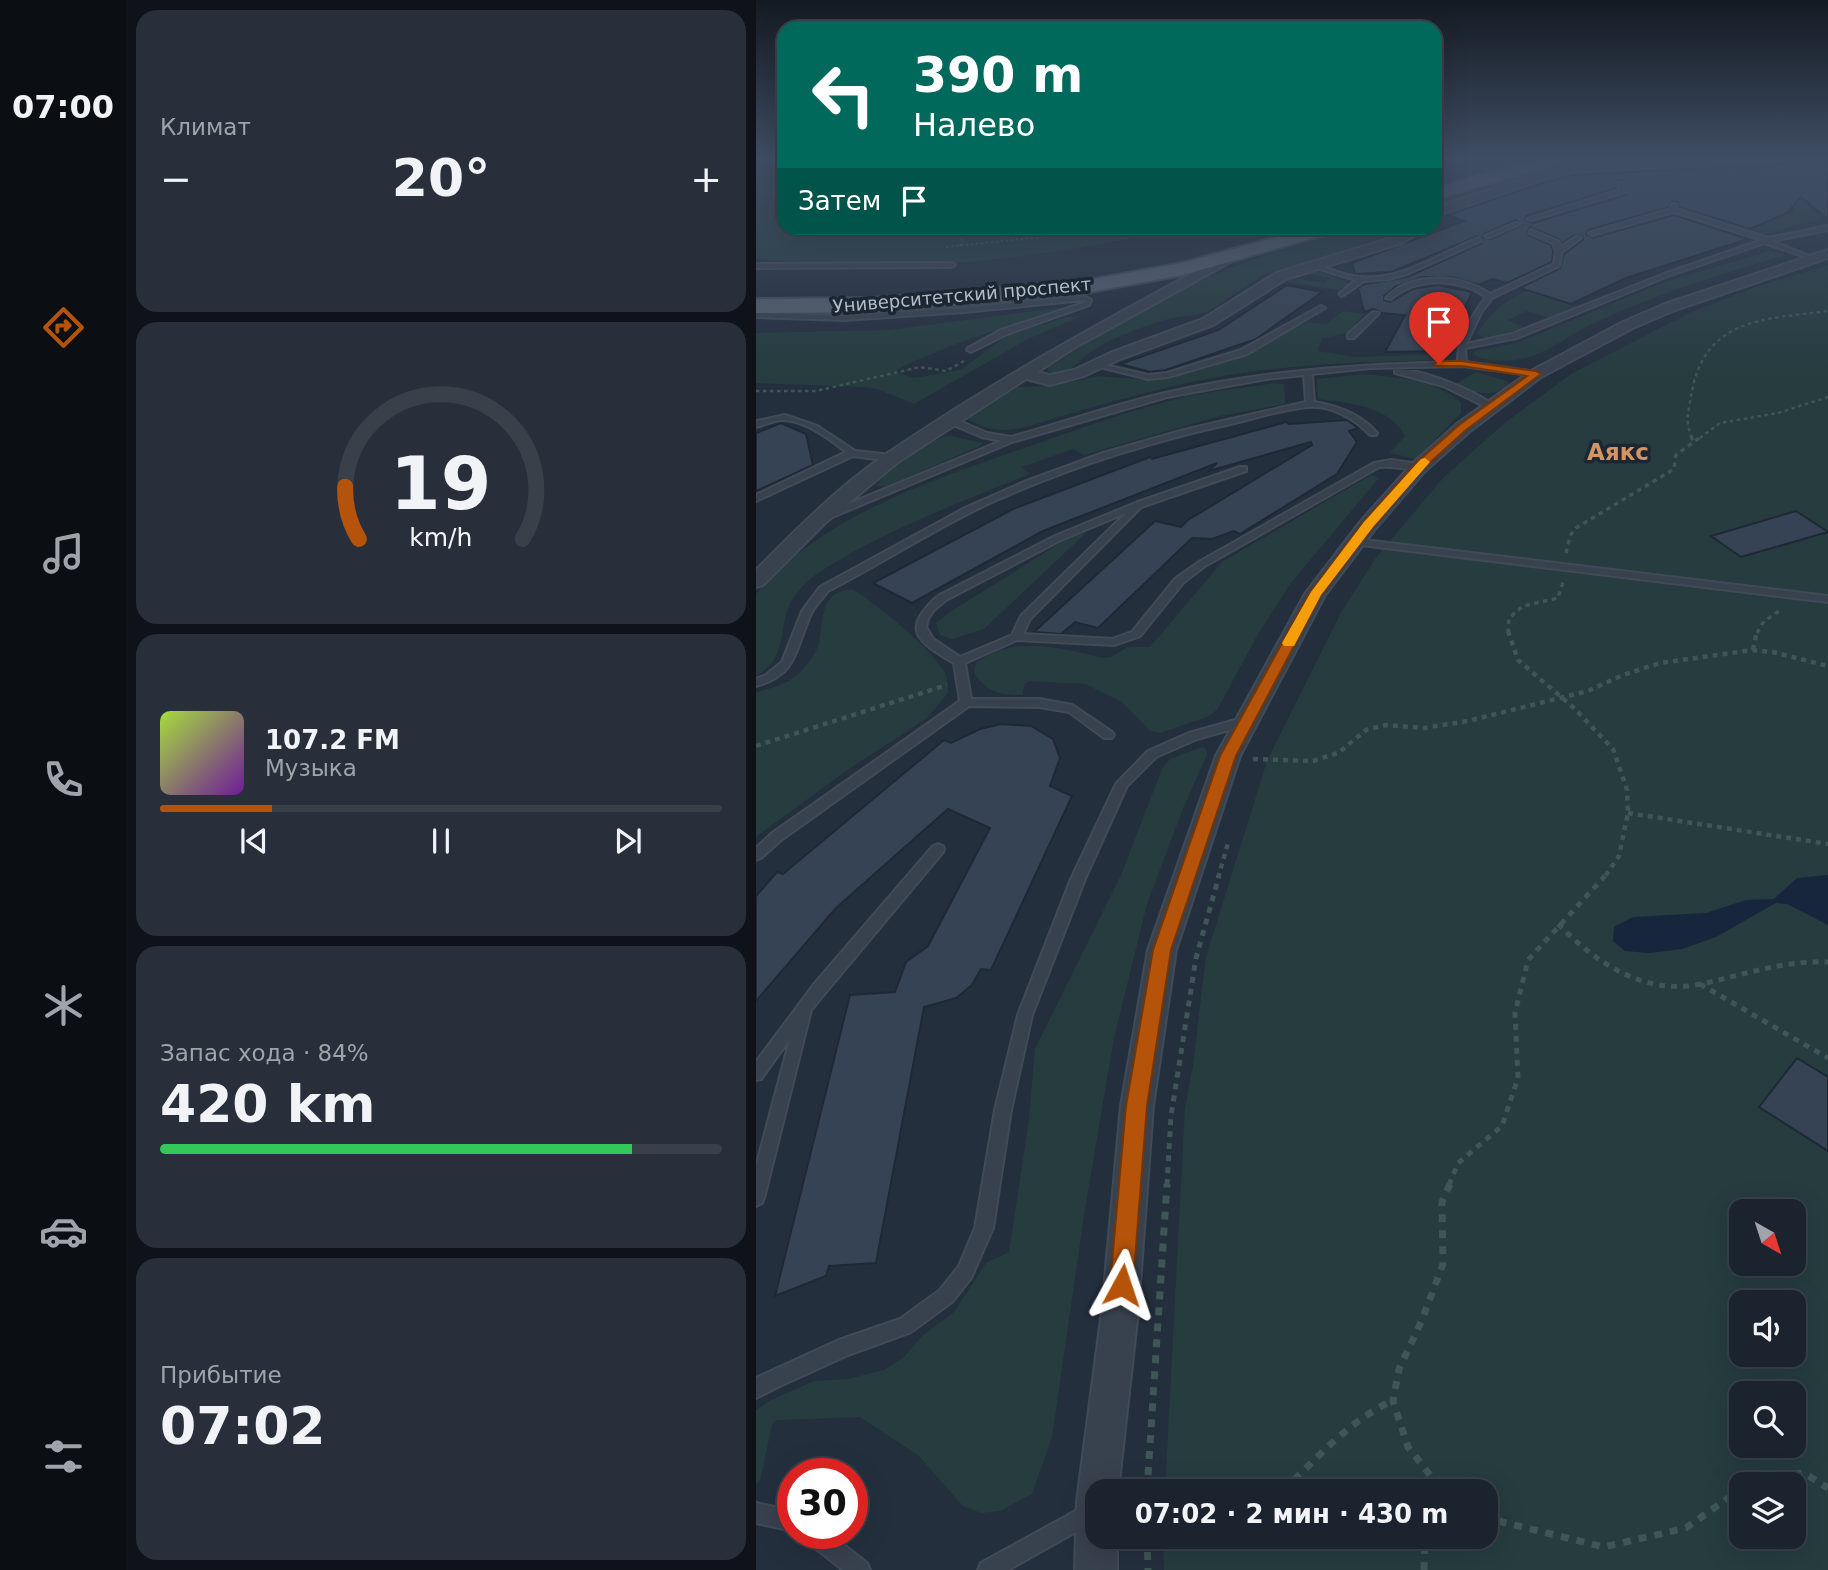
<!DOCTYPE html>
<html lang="ru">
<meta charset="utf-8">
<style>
body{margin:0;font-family:"DejaVu Sans",sans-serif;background:#282f3a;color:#f1f3f6;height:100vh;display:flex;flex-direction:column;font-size:26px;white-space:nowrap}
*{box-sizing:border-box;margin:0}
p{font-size:23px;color:#a0a4aa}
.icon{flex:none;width:38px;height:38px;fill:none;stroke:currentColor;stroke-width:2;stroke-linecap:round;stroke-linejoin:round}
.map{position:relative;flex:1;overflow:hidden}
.details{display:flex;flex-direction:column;gap:10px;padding:10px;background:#0f1319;width:630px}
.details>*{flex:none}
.guide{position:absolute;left:21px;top:21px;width:665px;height:214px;border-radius:21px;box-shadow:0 7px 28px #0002,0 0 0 2px #39404a;background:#00695c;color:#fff;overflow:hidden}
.needle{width:46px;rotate:141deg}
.tools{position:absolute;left:973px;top:1199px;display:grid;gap:14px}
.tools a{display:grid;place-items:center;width:77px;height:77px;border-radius:14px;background:#1b232e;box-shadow:0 7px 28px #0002,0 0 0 2px #39404a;font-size:35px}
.speed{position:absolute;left:21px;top:1458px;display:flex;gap:14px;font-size:35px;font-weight:700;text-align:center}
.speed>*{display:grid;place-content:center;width:91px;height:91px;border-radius:50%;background:#1b232e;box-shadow:0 7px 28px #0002,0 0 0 2px #39404a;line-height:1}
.speed .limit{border:10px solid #d22;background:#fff;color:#111}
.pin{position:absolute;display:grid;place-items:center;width:60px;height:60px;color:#fff;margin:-72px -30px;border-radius:50% 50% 50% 0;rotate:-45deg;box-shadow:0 0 7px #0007}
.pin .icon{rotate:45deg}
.me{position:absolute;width:77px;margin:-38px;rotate:5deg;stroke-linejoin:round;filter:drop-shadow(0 0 5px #0008)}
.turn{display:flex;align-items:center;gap:24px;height:147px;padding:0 21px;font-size:32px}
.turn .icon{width:91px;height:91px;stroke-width:2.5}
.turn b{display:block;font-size:49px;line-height:60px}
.then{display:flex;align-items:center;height:66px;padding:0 21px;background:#0003;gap:14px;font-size:26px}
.big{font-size:52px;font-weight:700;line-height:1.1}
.details .tile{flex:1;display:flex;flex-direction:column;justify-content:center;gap:10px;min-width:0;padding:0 24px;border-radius:21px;background:#282f3a}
.details .dial{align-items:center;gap:0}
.dial svg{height:182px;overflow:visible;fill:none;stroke:#39404a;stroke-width:7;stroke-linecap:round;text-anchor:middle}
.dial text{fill:#f1f3f6;stroke:none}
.song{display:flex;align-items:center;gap:21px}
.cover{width:84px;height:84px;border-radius:10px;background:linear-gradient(135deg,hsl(80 70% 55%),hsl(280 70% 35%))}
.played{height:7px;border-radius:4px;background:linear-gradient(90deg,#b45309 20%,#39404a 20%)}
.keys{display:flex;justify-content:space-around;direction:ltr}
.heat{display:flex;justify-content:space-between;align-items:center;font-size:38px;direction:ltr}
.charge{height:10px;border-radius:5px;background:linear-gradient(90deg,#34c759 84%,#39404a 0)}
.trip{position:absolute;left:329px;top:1479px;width:413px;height:70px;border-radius:21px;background:#1b232e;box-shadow:0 7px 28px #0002,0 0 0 2px #39404a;font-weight:700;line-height:70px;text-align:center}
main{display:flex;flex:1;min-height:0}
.menu{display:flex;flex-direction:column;width:126px;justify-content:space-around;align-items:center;background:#0b0e12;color:#a0a4aa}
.menu .icon{width:49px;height:49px}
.menu .on{color:#b45309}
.menu b{font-size:32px;color:#f1f3f6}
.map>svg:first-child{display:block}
.green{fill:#263c3f;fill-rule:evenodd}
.water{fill:#17263c}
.building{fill:#364354;stroke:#1f2835;stroke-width:2;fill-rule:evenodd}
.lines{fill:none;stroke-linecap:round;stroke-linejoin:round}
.service-casing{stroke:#414a57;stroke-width:4}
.minor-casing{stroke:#414a57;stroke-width:4}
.primary-casing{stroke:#414a57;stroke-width:4}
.path-far5{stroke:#3f5557;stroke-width:2;stroke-dasharray:2.5 2.5;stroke-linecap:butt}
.path-far4{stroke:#3f5557;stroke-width:2.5;stroke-dasharray:3.5 3.5;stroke-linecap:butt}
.path-far3{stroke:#3f5557;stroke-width:3.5;stroke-dasharray:4.5 4.5;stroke-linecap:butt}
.path-far2{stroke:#3f5557;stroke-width:4.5;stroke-dasharray:5 5;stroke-linecap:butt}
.path-far1{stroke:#3f5557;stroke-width:5;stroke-dasharray:6 6;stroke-linecap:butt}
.path{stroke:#3f5557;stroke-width:7;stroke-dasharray:8 8;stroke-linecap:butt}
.service{fill:#38414e;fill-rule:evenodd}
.minor{fill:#38414e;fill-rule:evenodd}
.primary{fill:#56606e;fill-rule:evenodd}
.route{fill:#b45309;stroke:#753606;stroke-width:2}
.slow{fill:#f59e0b}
.labels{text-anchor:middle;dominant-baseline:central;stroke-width:7;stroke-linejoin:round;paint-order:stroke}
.far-street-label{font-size:18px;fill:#b4bcc9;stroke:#1d2633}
.far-district-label{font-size:23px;font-weight:bold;fill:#d59563;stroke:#1d2633}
</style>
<main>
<nav class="menu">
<b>07:00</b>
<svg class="icon on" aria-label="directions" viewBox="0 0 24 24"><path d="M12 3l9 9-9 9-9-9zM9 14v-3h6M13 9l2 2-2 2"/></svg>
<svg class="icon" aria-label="music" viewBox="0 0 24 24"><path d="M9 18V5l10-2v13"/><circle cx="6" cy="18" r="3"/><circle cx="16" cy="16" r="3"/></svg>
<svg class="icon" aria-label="phone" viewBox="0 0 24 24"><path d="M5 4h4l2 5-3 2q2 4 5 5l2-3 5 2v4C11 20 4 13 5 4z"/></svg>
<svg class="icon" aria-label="climate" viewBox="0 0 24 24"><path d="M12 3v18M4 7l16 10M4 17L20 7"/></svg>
<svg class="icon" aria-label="car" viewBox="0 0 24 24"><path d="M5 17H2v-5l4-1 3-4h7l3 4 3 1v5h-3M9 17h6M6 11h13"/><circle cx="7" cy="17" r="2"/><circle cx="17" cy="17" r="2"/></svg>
<svg class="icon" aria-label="filters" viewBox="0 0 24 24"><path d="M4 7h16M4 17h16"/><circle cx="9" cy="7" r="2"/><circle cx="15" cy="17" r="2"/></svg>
</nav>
<section class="details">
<div class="tile"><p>Климат</p>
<div class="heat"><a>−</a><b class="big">20°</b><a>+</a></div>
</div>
<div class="tile dial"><svg viewBox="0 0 100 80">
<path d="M14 69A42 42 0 1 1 86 69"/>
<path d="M14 69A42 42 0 0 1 8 46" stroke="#b45309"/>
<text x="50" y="56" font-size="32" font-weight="700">19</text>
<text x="50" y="72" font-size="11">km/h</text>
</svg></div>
<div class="tile">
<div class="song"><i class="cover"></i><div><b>107.2 FM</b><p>Музыка</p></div></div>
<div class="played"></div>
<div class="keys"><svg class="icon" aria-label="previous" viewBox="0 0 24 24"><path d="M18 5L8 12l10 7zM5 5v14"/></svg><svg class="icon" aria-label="pause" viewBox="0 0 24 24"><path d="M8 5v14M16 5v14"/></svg><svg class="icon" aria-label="next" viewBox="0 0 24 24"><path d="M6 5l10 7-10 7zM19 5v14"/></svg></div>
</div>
<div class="tile"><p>Запас хода · 84%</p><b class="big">420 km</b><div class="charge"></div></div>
<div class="tile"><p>Прибытие</p><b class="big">07:02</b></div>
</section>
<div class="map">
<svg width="1072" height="1570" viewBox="0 0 1072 1570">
<rect width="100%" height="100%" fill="#242f3e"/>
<path class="green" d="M0,157h28v71h395c-139,31 -281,49 -423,30z
M838,157h15l-67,16 -107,37v-8l76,-24z
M1020,180l47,38 -57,16 -16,-5 45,-17c-2,-10 -14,-22 -19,-32z
M596,228h54l-79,29 -61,16 -59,39c-13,5 -25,3 -38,7 -22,6 -58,19 -77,32 -15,10 -21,25 -43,21l-2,-4 49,-31 109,-59 66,-25z
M1013,251l17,4c-66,19 -132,40 -194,69 -22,10 -43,29 -67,34 -16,4 -38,5 -52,-4l3,-3 41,-8 148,-61z
M1072,265v1305h-664l-1,-33 323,-1v-45h-321l20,-383 8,-43 13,-108 61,-196 75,-150 33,-52 68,-81 63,-56 65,-48 118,-61 70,-27zM985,1211h53v53h-53zM985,1302h53v52h-53zM985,1393h53v53h-53zM985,1484h53v52h-53z
M560,270l35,14 -13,6 -56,-9 16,-2 27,4 5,-5 -20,-4z
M814,275l-27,21 33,11 -26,11 -24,-7 -18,9 16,7 -35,13 -12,-6c25,-39 52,-44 93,-59z
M303,308l4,1 -105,34 -57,24 -5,5 18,6 46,-8 48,-35 60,-18 13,-1 -53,23 -114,65 -37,-15 -16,-2 -105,-4v-50l133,-3z
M587,311l21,3 -15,18 -27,7 -5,12 37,6 87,-3 3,3 -3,3c-68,1 -139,4 -206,14 -56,9 -111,24 -166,40 -34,9 -68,28 -100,5l3,-6 45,-26 34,-1 49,-10 47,4 15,-1 82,-23 62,-34 20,2z
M720,372l31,9 1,4c-17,14 -34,8 -52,-1z
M606,374c32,3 75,5 99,29v10l-45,46 -26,-6 15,-17c-15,-30 -56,-33 -87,-37l-1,-20z
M517,383l11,1 1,20 -65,12 -136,39 -11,-6 -51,18 8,7c-60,24 -120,47 -177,78 -20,12 -42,22 -56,41 -23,27 -4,63 -41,83v-82c69,-81 179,-115 277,-149 51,-18 103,-37 157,-49 27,-6 56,-8 83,-13z
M195,436l31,7v2l-95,41h-10c8,-17 55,-50 74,-50z
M615,475l8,3 -89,106 -33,52 -40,74 -10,7 -47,16 -10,-2 -28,-29 -37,-18 -56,-3 -4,3 -3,11c-23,0 -35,-3 -48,-22l2,-10c39,-29 84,-15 128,-5l8,-1 15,-10h23l72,-85z
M332,531l-104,98 -32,10 -12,-4 -4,-12 14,-11 115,-72z
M97,589c30,21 70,52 91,82 4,6 3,15 4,22l-21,25 -81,53 -90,66v-144c13,-5 30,-8 41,-18 8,-7 19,-21 22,-32 5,-26 0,-51 34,-54z
M446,747l4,2 1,6 -23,51 -37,98 -33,134 -29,171 -33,228 -20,57 -32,17 -19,2 -18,-7 -44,-50 -59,-39 -83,3 -5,5 -12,56 -4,3v-74l15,-10 43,-19 34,-2 36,-9 20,-13 18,-21 32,-24 32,-49 23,-11 20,-133 6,-70 86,-174 41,-106 8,-10z"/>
<path class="water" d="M1072,875v50l-41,-21 -11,-1 -60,34 -34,12 -33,4 -24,-2 -12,-10 1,-14 19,-10 73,-4 40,-13 28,-1 23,-21z"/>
<path class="building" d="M1072,160v59l-27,-22 -14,16 -37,16 -71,-22 -1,-5 -6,-1 -3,6 -81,23 -2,4 7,4 81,-23 74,24 -122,39 -55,26 -51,-16 40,-20 4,-14 19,-14v-3l-8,-2 -13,8 -3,-4 -29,-12 -3,5 1,3 23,10 2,6 -1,11 -45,21 -15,-4 -13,6 -27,-8h-30l-27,10 -11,9v4l6,2 23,-13 25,-4 34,7 -27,59 -60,1 20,-37 -23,-2 -9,-4 -9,3 -6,-24 7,-4 43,-7 74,-34 1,-3 -5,-4 -87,36 -36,2 -3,-11 112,-42 -17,-6 102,-34 25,-6 165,-8 4,2zM862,180l6,2 2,13 -93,28 -8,-3 1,-4 91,-28zM760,220l6,5 -31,14 -8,-2 1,-3z
M531,285l35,7 -66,47 -90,31 -16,2 -30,-8 98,-34z
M591,420l11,8 -9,3 8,11 -20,32 -97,60 -6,-3 -22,8 -20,-1 -94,90 -23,-6 -14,12 -27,-2 121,-111 26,6 7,-7 124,-75 -1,-3 -102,29 8,-8 -174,68 -131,72 -39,-20 140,-74 137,-52 2,2 134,-37 3,2z
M25,423l25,11 7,31 -57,26v-58z
M1040,511l32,21 -87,25 -30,-21z
M245,724l30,2 22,13 7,19 -10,28 22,10 -81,174 -10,-1 -9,16 -16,13 -32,9 -48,256 -47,3 -3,10 -51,20 75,-301 45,-3 11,-30 22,-16 62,-118 -42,-19 -112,99 -80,93v-105l21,-24 6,2 161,-134 7,3 29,-14z
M1041,1058l31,19v74l-69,-44z"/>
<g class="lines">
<defs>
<path id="service" d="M862,183h4l3,9 -93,28 -5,-1 93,-29z
M916,204h4l1,5 91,29 60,-12v4l-57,11 41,16v2l-48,-16 -96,33 -151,62 -52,10 1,14 70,10h3v4l-77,-10 -92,2 -58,6 2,28c24,4 47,12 63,31l-1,2h-6c-15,-16 -39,-30 -61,-28 -25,2 -50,10 -74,16 -83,18 -165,44 -243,79 -57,26 -109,61 -164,89 -6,8 -13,14 -17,23 -16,34 -12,60 -55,72v-7l10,-4 16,-13 20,-51 18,-24 145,-79 59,-26 79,-29 81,-23 122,-28 -2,-27 -38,4 -99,18 -155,45 -182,76h-6v-4l177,-73 -19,-4 -36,-15v-4h6l35,15 24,4c51,-14 102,-32 154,-44 96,-22 195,-29 293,-31 -1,-24 14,-46 28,-65 -27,-19 -70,-20 -95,2l-5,-1c25,-27 76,-24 104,-4l64,-30 2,-13 -3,-8 -24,-10 2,-3 27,11 3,6 15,-10 5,1 -19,14 -3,14 -67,32 -10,13 -16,33 46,-10 152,-60 98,-34 -88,-28 -82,23 -3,-2 82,-24z
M759,223l5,1 -30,13 -5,-1z
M723,238l2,3 -74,33 -18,5 -25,2 -22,15 -2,-1v-2l16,-13 -46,-14 3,-2c16,4 31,12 48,13 42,4 80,-25 118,-39z
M0,264l196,-1 3,2 -3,2 -196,1z
M328,296l7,4 -2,5 -82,29 -36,18 -4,-2 1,-2 33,-18 83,-27 1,-3 -121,12 -120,8 -88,-3v-4l88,3 120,-8z
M565,306l4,2 -2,1 -76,45 -79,23 -20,2 -56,-14 4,-2 52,12 19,-2 74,-23z
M617,312l6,1 -25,25h-6v-4z
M639,369c27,0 79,21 100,37l-7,2 -45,-22 -48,-13z
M29,415l32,11 38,25 37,4 4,3 -4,3 -39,-5 -97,45v-6l90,-43c-16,-13 -41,-32 -63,-32 -10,0 -18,5 -27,7l1,-6z
M635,460l28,4 4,3c-11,5 -30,-2 -44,0l-174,99 -22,17 -43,53 -26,9 -97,-5 -52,23 6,36h68l33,6 40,27 2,3 -2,3h-8l-35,-26 -30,-5 -70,-1 -188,134 -20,18 -5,2v-12l15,-14 189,-133 -6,-38c-37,-22 -54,-33 -16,-67l117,-60 83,-34 102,-35h6v4l-105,36 -111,112 -7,15 90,5 19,-7 43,-53 24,-17 175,-99zM370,513l-105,103 -9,19 -52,22 -27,-18 -7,-12 2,-8 5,-8 13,-11 115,-60z
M600,539l472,57v6l-475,-58v-4z
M490,717l6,4 -2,3 -53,15 -41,18 -29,29 -42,93 -53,136 -21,95 -18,118 -22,50 -19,24 -41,30 -63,23 -68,31 -24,12v-20l83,-38 61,-21 40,-29 19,-24 16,-38 20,-118 23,-95 53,-136 45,-95 32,-33 41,-18z
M182,844l5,2 1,3 -1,3 -132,158 -47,188 -2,5 -6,3v-39l34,-128 -29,40 -5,1v-18l59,-79 118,-137z
M0,1503l37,8v20l-37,-8z
M334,1503l7,3v14l-89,50h-30l3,-7z
M46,1533h27l38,30 3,7h-27l-38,-30z"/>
<path id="minor" d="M999,157h41l-5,3 -217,12 -26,6 -103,35 -10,6 2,-12 104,-34 33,-7z
M656,228h14l-24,15 -116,36 -73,46 -93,34 -36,17 -34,9 -24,-6 -128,83 -73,61 -62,62 -7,2v-17c41,-41 83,-84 132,-117 110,-75 226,-138 344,-201l5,-1 6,4 -169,93 -37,24 13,3 24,-5 36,-17 93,-34 73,-46 118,-36z
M1072,250v8l-153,52 -42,18 -92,49 -72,55 -44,39 -50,58 -50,66 -85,161 -64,194 -23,156 -15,205 -20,180h-21v45h20v34h-42l2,-69 25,-190 19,-205 27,-156 68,-194 89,-162 56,-73 52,-58 44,-39 74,-53 92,-49 42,-18z"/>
<path id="primary" d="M789,157h26l-2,4 -134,38v-11z
M553,228h29l-3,4 -152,43 -99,18 -213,19 -115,1v-14l115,-1 213,-17 98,-18z"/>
</defs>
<use href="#service" class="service-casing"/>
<use href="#minor" class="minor-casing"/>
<use href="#primary" class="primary-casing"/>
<path class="path-far5" d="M204,246l6,-18
M190,247l114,-12 36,-7"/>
<path class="path-far4" d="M0,391h60l104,-24 26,4 18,-10
M936,438c-8,-19 -3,-28 0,-47 14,-74 75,-72 136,-80
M944,438l20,-15 58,-10 50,-16"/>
<path class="path-far3" d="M935,436l2,5
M810,553l4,-17 6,-8 98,-59 2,-14 26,-19
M752,633l1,-15 14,-12 35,-8 5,-16
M1001,633l7,-12 15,-10"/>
<path class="path-far2" d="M752,631l10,29 56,48 39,41 14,41 1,23 -9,43 -15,22
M997,650l4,-19
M0,746l191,-61
M497,759l60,2 25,-8 28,-23 20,-5 38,3 44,-7 120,-30 35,-16 37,-12 93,-13 20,2 55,14
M872,813l200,31
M462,878l10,-35"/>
<path class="path-far1" d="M802,924c37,38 86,72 143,60 43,-9 82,-24 127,-22
M944,984l128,74
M411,1185l4,-69 25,-158 23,-82
M693,1185l9,-22 44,-37 16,-48 -3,-65 13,-53 77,-84"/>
<path class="path" d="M694,1184l-8,18 1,62 -21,56 -23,49 -6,32 15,46 22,28 25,16
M992,1484l10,-7 46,-4 24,15
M391,1491l20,-307
M527,1491c33,-32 67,-71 109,-90
M672,1491l2,-16
M730,1511l16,11 102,25 82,-19 55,-39
M391,1536l1,34
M668,1570l1,-34"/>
<use href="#service" class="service"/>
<use href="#minor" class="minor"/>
<use href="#primary" class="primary"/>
</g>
<linearGradient id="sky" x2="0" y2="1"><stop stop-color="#141a22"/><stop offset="0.42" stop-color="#3f4d63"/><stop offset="1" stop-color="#3f4d63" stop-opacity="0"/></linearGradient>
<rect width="1072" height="377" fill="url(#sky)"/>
<path class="route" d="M683,361h23l74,10 5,3 -75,56 -43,39 -50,58 -52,68 -85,161 -65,194 -24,156 -14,179 -3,8 -8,4 -9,-4 -3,-8 16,-179 27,-156 67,-194 89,-162 55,-72 51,-58 44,-39 68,-49 -65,-10h-26l-2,-2z"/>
<path class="slow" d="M669,458l5,4 -57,65 -52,68 -27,51h-10l-2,-3 29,-51 53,-70 57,-63z"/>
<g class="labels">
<g class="far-street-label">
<text transform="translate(206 295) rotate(-5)">Университетский проспект</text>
</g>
<g class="far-district-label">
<text x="862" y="452">Аякс</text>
</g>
</g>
</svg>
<div class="tools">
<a><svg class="needle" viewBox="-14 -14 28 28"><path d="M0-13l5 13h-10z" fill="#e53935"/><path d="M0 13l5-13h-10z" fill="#a0a4aa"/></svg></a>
<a><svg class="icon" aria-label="sound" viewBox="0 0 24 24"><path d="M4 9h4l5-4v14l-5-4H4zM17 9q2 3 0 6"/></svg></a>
<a><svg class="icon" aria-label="search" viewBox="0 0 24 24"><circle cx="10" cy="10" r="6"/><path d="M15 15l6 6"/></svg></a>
<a><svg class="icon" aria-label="layers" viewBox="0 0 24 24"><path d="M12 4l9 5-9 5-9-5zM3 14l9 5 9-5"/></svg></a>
</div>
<div class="speed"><div class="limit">30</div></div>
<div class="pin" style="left:683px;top:364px;background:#d93025"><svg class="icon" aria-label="arrive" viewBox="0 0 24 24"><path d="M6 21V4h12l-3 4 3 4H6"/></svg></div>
<svg class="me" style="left:366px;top:1285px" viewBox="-20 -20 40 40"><path d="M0-17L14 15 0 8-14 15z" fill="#b45309" stroke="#fff" stroke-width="4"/></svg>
<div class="trip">07:02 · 2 мин · 430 m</div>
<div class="guide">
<div class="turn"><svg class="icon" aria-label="left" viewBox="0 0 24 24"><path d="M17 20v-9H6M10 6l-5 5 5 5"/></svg><div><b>390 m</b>Налево</div></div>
<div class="then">Затем<svg class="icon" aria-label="arrive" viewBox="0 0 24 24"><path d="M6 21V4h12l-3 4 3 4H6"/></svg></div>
</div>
</div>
</main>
